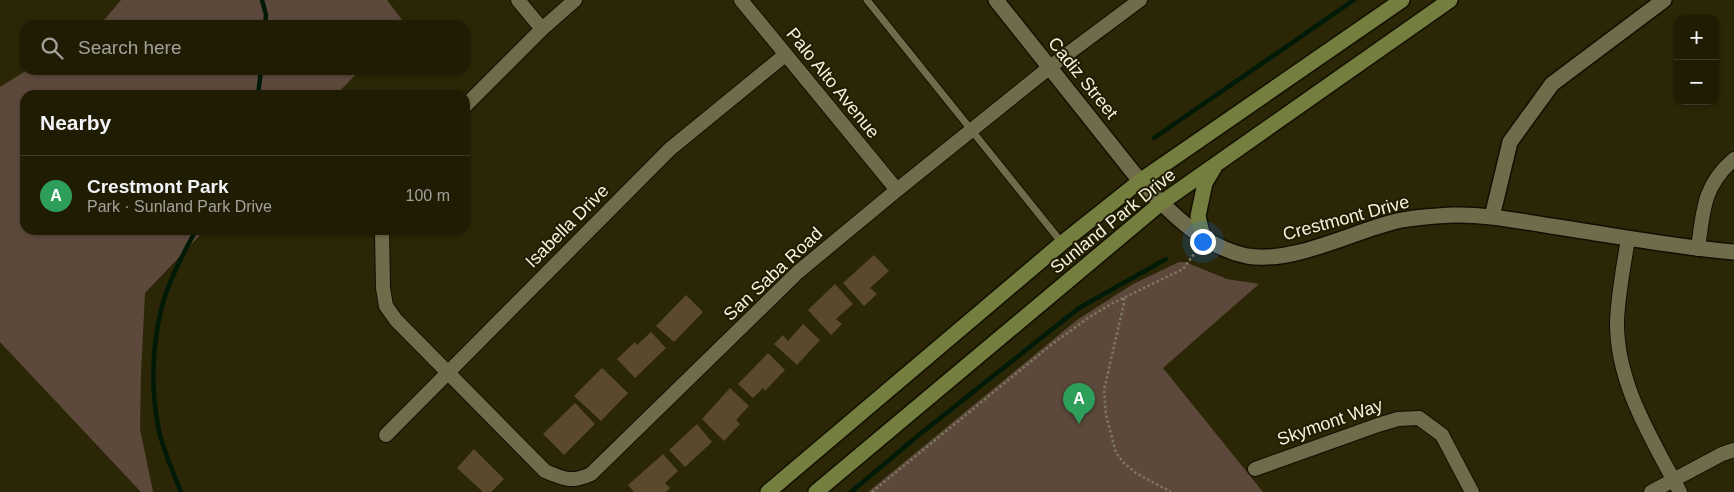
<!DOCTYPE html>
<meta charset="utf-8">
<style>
:root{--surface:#201c04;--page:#28250e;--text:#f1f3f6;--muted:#a2a19a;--line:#3d3a26;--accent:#d93025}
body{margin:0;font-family:Helvetica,sans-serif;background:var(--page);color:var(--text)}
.controls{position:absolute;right:15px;top:15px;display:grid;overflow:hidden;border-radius:10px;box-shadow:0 1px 4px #0004}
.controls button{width:45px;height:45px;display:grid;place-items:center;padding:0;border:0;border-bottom:1px solid var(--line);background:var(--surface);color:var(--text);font:25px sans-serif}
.you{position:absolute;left:1202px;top:241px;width:18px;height:18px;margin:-12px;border:4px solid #fff;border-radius:50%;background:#1a73e8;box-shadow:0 0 0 8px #1a73e833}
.badge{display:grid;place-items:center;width:32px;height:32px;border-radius:50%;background:var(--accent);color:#fff;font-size:16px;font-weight:700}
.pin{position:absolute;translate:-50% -41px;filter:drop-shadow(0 1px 2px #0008)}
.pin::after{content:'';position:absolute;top:26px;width:18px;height:15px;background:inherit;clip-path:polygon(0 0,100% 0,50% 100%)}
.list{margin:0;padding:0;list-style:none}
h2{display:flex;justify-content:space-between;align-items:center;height:65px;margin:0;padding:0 20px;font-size:21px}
h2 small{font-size:16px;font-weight:400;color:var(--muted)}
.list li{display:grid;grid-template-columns:32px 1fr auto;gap:15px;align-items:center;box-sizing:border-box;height:80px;padding:0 20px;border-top:1px solid var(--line)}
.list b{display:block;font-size:19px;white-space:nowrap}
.list p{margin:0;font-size:16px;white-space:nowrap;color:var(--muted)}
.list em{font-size:16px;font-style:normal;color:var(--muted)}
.icon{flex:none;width:28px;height:28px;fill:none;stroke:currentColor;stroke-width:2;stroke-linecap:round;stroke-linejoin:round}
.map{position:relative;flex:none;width:1734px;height:492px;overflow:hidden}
.search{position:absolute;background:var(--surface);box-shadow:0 1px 4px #0004;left:20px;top:20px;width:450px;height:55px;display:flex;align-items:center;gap:12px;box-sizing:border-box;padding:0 18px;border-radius:15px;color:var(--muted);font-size:19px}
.panel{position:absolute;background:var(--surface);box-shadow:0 1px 4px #0004;left:20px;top:90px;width:450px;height:145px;border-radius:15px}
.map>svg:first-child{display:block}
.green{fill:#5d483c}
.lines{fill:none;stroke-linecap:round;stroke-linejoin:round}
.stream{stroke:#001a08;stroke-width:4.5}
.building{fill:#5b492c}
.service-casing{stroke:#120f00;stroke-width:9}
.minor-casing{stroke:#120f00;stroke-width:16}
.tertiary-casing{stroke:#120f00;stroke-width:18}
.secondary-casing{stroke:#120f00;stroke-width:18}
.path{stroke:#7b785d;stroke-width:2.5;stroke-dasharray:2.5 2.5;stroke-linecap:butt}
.service{stroke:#706c4b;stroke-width:7}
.minor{stroke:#706c4b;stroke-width:14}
.tertiary{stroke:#706c4b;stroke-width:15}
.secondary{stroke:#747e3e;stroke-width:15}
.labels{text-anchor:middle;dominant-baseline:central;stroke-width:4;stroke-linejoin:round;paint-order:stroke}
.street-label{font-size:18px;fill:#f4f2e0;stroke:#211d00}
</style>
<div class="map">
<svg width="1734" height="492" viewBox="0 0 1734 492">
<rect width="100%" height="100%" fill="#2a2606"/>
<path class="green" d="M121 0H387L405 24 403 25H95L105 19Z
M27 70H360L336 95H25V230H205L145 293 141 374 140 429 153 492H141L0 342V87Z
M1179 262H1185L1227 279 1259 284 1163 368 1263 492H868L1077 320 1133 284Z"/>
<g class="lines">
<path class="stream" d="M262 0 266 15 265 25
M258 95 261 70
M1154 138 1354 0
M181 492C173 472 164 452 159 431 151 392 152 349 161 310 167 284 183 254 196 230
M851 492 920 434 1079 308 1166 259"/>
</g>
<path class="building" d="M874 255 889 271 870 288 877 294 864 306 843 283Z
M835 284 853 304 836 319 842 324 831 335 808 310Z
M686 295 703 312 674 342 656 326Z
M803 324 820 340 797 365 774 344 783 335 788 341Z
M651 332 666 348 635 378 617 359 635 342 637 345Z
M768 353 785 370 765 391 763 388 753 398 738 384Z
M602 368 628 393 601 421 574 396Z
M730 388 749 406 736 420 740 424 724 441 702 419Z
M575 403 595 424 564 455 543 434Z
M697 424 712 442 685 467 669 450Z
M474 449 504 479 491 492H483L457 468Z
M663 454 678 471 665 483 670 488 666 492H634L628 485Z"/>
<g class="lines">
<defs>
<path id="service" d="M867 0 1062 243"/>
<path id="minor" d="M518 0 542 29
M741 0 897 190
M465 106 542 29 575 0
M382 230 383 288 386 306 396 320 545 471C564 479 572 483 591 474L798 272 897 190 1050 67 1140 0
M1628 238C1624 265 1618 294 1617 321 1616 383 1652 439 1680 492
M1698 249C1703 212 1703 185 1734 159
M386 435 670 149 785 55
M1255 469 1378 425 1398 419 1419 418 1442 435 1472 492
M1651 492 1722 454 1734 450"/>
<path id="tertiary" d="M996 0 1140 181C1170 212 1203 247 1247 256 1293 264 1351 232 1397 221 1415 217 1434 216 1453 215 1486 214 1518 221 1551 226 1612 235 1673 247 1734 252
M1492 217 1510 142 1552 84 1664 0"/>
<path id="secondary" d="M1203 238 1198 216 1205 183 1214 168
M768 492 1062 243 1140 181 1402 0
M816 492 1161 203 1450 0"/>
</defs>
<use href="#service" class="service-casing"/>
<use href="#minor" class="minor-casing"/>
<use href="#tertiary" class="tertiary-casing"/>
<use href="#secondary" class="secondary-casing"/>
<path class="path" d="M1124 298V303L1104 390 1106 415 1116 453 1124 463 1136 473 1171 492
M872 492 1051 345 1088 318 1111 304 1183 269 1194 254"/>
<use href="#service" class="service"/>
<use href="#minor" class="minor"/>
<use href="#tertiary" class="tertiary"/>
<use href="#secondary" class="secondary"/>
</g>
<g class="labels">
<g class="street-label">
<text transform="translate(1083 78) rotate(51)">Cadiz Street</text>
<text transform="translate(833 83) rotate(51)">Palo Alto Avenue</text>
<text transform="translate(1346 218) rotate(-15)">Crestmont Drive</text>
<text transform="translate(1113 221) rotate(-39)">Sunland Park Drive</text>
<text transform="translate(567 226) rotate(-45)">Isabella Drive</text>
<text transform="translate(773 274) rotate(-43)">San Saba Road</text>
<text transform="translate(1330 422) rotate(-19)">Skymont Way</text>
</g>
</g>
</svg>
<div class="controls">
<button>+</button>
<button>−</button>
</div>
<div class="you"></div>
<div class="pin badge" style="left:1079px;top:424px;background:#2e9e5b">A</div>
<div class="search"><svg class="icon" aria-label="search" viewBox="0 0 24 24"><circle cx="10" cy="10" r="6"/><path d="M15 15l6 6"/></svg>Search here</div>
<section class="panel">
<h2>Nearby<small></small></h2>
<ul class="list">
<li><span class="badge" style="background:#2e9e5b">A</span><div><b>Crestmont Park</b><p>Park · Sunland Park Drive</p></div><em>100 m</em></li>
</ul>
</section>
</div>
